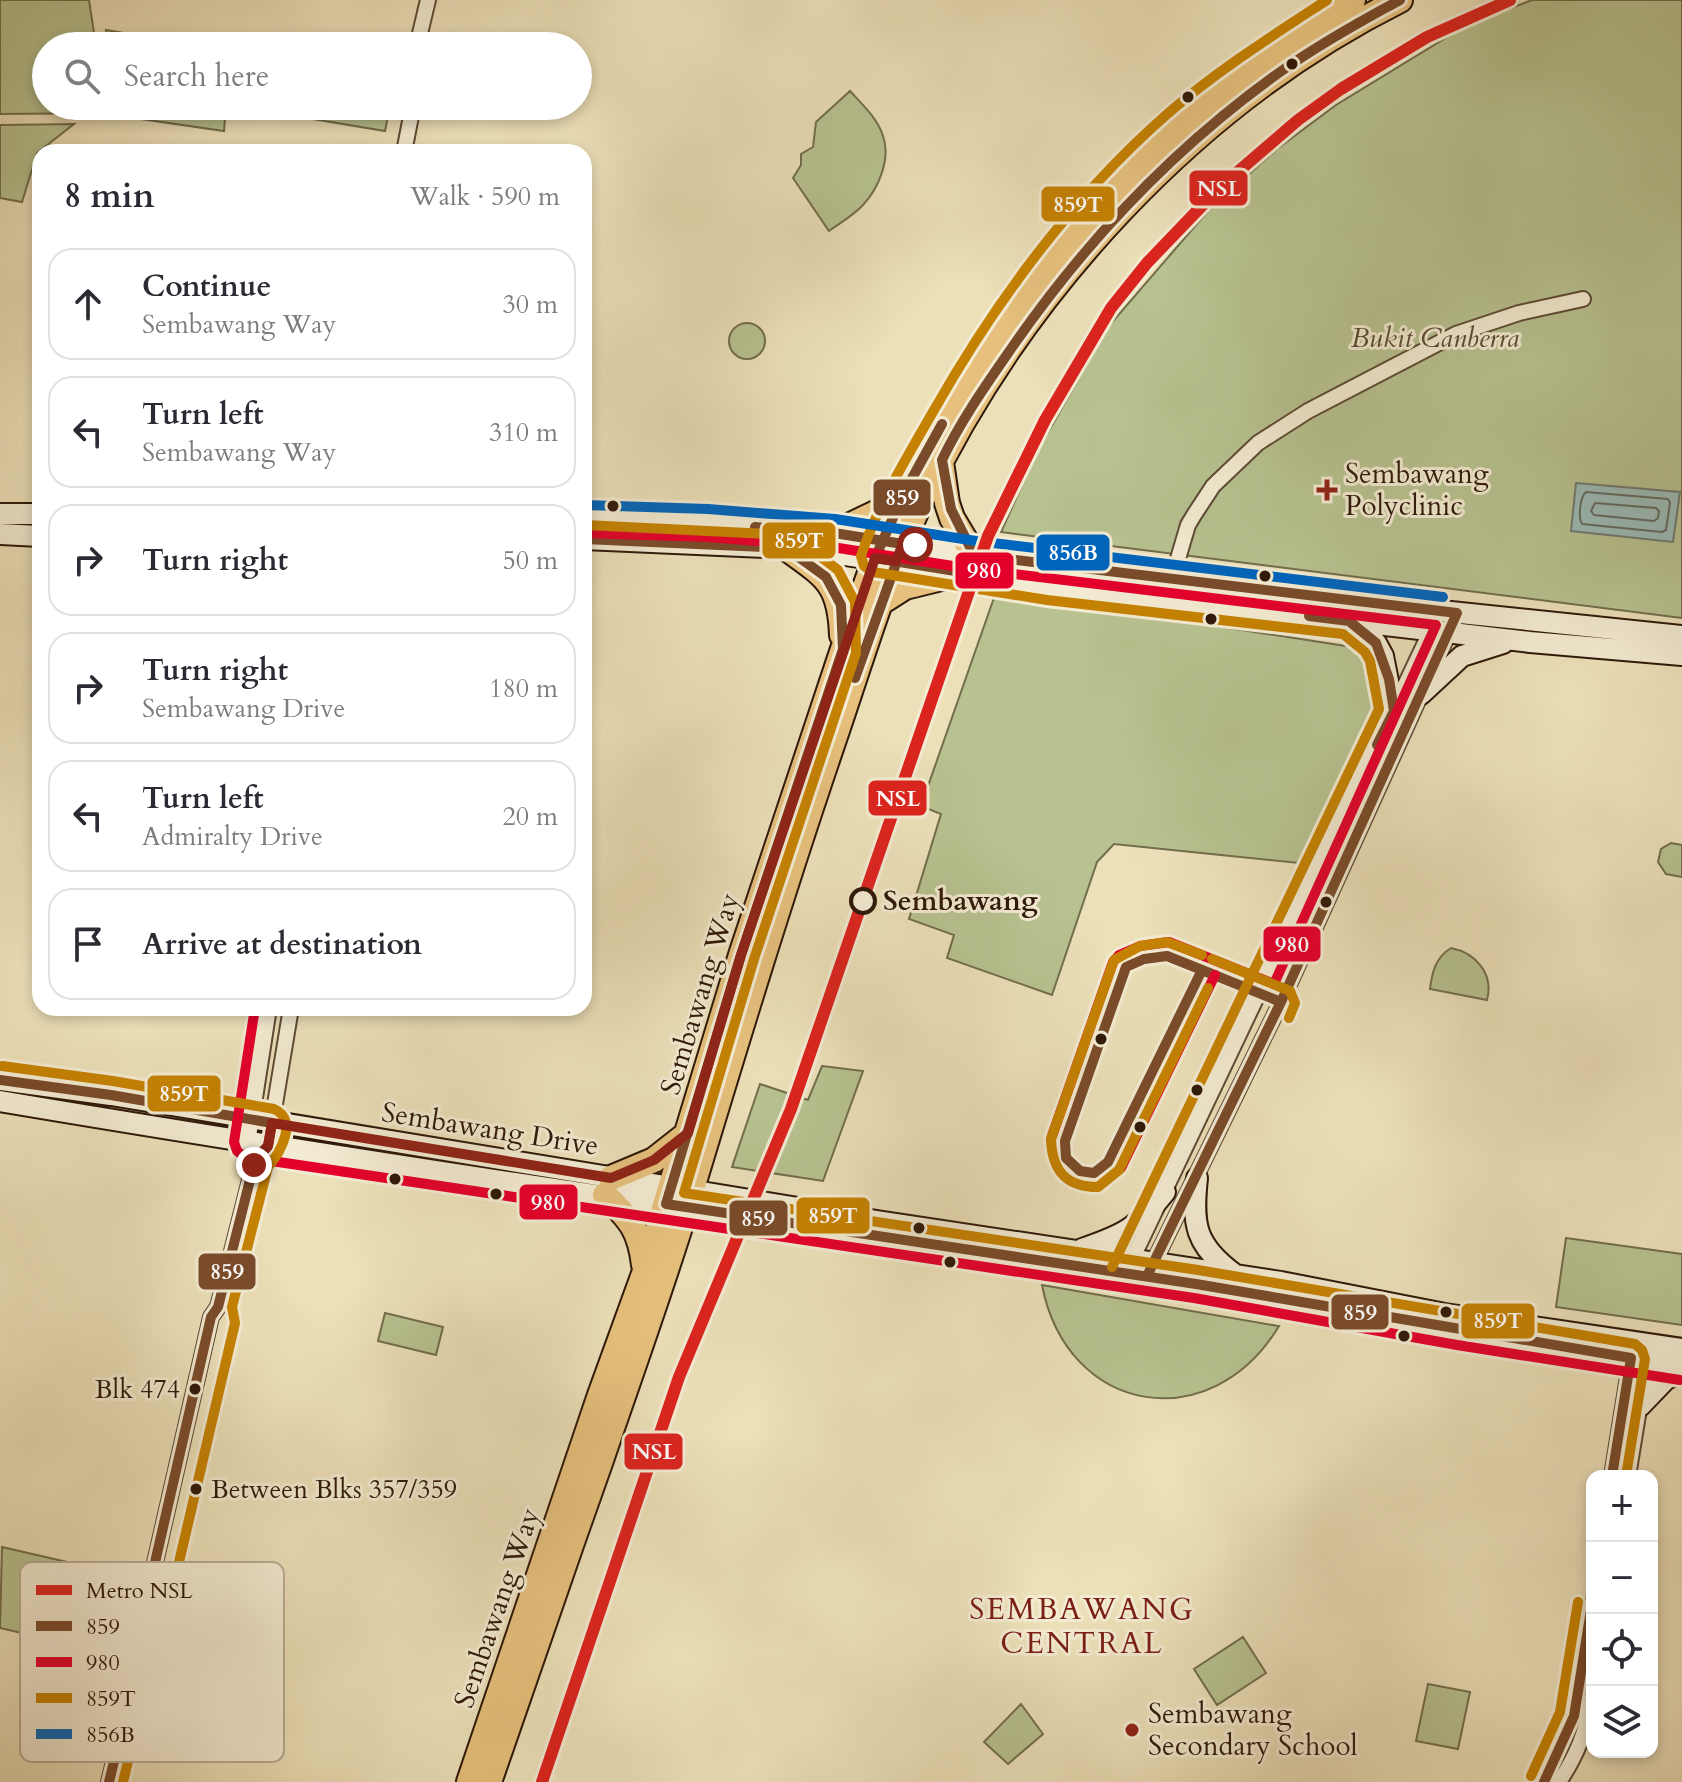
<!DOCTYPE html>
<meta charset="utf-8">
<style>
:root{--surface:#fff;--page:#f2f2f3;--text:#2b2b33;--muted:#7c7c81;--line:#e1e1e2}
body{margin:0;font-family:Cardo,serif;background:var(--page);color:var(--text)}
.controls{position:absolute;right:24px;bottom:24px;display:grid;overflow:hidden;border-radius:16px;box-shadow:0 4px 12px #0003}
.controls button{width:72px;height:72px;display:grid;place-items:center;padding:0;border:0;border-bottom:2px solid var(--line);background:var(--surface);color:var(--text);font:40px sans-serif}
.stop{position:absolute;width:24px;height:24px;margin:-18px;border:6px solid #8f2418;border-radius:50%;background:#fff}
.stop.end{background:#8f2418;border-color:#fff;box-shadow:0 2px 8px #0008}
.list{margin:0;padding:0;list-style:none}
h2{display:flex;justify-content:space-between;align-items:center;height:104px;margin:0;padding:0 32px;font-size:34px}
h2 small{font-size:26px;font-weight:400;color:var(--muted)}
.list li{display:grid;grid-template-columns:52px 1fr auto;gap:24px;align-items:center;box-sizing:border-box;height:112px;margin:0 16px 16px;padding:0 16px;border:2px solid var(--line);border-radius:24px}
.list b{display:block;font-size:30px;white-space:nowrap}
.list p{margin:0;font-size:26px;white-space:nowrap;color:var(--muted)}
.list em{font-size:26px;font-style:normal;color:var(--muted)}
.icon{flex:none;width:44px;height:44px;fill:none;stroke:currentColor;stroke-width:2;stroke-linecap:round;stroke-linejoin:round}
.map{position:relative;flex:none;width:1682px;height:1782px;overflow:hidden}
.search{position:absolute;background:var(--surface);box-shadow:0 4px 12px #0003;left:32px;top:32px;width:560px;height:88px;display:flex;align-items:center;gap:20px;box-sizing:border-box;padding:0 28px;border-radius:44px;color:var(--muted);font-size:30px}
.panel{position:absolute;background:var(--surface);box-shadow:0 4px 12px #0003;left:32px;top:144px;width:560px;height:872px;border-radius:24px}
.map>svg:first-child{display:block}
.green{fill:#b7c290;stroke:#726d4c;stroke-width:2}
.water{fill:#9abbb7;stroke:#6f7a71;stroke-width:2}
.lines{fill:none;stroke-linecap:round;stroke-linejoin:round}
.shore{stroke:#646a60;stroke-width:2}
.street-casing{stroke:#5e4a35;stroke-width:18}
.secondary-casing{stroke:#2e1809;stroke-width:24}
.primary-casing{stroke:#2e1809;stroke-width:28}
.street{stroke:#f3ebd2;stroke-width:14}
.secondary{stroke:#f3ebd2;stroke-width:20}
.primary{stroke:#e6c07c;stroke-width:24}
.bus-1-casing{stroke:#f3ebd2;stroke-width:16}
.bus-2-casing{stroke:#f3ebd2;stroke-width:16}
.bus-3-casing{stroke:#f3ebd2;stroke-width:16}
.bus-4-casing{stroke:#f3ebd2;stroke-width:16}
.bus-1{stroke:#7a4b2a;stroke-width:10}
.bus-2{stroke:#e4002b;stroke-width:10}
.bus-3{stroke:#c58202;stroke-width:10}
.bus-4{stroke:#0065bd;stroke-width:10}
.metro-1-casing{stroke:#f3ebd2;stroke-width:18}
.metro-1{stroke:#dc241f;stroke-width:12}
.route{stroke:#8f2418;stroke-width:10}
.bus-dot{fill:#2e1809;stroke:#f3ebd2;stroke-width:3}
.poi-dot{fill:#8f2418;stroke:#f3ebd2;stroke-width:3}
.stop-dot{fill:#f3ebd2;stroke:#2e1809;stroke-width:4}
.labels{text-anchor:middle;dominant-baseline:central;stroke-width:6;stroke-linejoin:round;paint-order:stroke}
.bus-label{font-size:26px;fill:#2e1809;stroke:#f3ebd2;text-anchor:end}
.park-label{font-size:28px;font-style:italic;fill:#574b32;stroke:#f3ebd2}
.poi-label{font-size:28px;fill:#2e1809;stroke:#f3ebd2;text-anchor:start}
.stop-label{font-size:28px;font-weight:bold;fill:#2e1809;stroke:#f3ebd2;text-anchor:start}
.street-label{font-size:28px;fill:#2e1809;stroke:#f3ebd2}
.neighbourhood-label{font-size:30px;letter-spacing:2px;fill:#7a1f14;stroke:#f3ebd2}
.key{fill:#f3ebd2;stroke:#b8ac96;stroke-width:2}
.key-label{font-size:22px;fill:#2e1809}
.line-badge{stroke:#f3ebd2;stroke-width:3}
.badge-label{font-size:22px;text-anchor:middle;font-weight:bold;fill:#fff}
</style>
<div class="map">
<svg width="1682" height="1782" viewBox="0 0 1682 1782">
<rect width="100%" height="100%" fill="#ece0b9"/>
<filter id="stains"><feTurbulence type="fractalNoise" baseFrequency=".0025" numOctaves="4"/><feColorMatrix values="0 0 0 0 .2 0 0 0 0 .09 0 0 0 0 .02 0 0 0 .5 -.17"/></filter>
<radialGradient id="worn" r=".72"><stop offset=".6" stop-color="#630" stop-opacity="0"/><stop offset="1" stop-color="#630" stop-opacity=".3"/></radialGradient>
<path class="green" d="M0 0H89L96 46H46V106H105L106 113 0 114Z
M1532 0H1682V618L1001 532 1037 452 1108 327 1208 211 1277 149 1336 105 1467 25Z
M106 30 201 46H108Z
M850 91C862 104 878 119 883 136 891 158 879 188 863 205 854 215 840 223 829 231L793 178 801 165V154L813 147 816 122Z
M113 106H226L224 131 114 115Z
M234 106H390L385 131Z
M74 124 37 153 22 202 0 198V125Z
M729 341a18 18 0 1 1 36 0a18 18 0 1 1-36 0Z
M996 592 1365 649 1384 701 1299 863 1114 844 1097 862 1052 995 947 958 954 935 909 919 941 814 921 806Z
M1671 843 1682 845V877L1666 874 1658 862 1661 849Z
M1451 948C1476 953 1494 974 1487 1000L1430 989C1432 972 1436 957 1451 948Z
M822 1066 863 1071 823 1181 732 1167 760 1084 808 1100Z
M1566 1238 1682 1254V1325L1556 1307Z
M1042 1285 1278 1326H1279C1211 1439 1067 1415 1042 1285Z
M385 1313 443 1327 436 1355 378 1341Z
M2 1547 115 1573 96 1650 0 1628Z
M1243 1637 1266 1673 1217 1705 1194 1669Z
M1428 1684 1470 1692 1458 1749 1416 1741Z
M1021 1704 1043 1734 1008 1764 984 1742Z"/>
<path class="water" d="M1576 483 1680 492 1673 542 1571 531Z"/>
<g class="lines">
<path class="shore" d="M1586 492 1668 499 1670 503 1666 530 1662 532 1582 524C1578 517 1580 497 1586 492Z
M1595 503 1656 508 1659 511 1658 518 1654 521 1594 515 1591 511Z"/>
<defs>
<path id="street" d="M417 46 428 0
M404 152 413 106
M1172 579 1188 525 1194 515 1213 486 1258 443 1308 411 1456 334 1519 313 1583 299
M251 1150 248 1143 269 1008
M1129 1266 1434 624
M1151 1268 1281 1002 1451 628
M1612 1476 1632 1352
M1628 1476 1648 1354
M131 1691 128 1681 211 1317 218 1307 255 1160 268 1146 291 1008
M109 1782 131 1691 135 1685
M1544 1782 1574 1716 1592 1604
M1559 1782C1577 1755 1587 1730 1592 1697"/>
<path id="secondary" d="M0 514H40
M584 519 707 523 834 533 974 555 1441 611 1682 636
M0 534 40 536
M584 539 806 549 1049 586 1530 642 1682 655
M1349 621 1376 643 1383 656 1394 711
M1421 694 1462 656 1503 643
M0 1080 111 1095 877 1221 1281 1282 1445 1314 1682 1349
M0 1101C380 1165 761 1220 1142 1276 1322 1302 1501 1343 1682 1366
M1197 1178C1192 1225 1195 1245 1234 1274
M1082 1249C1126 1234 1135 1229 1165 1192
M1640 1406 1666 1379 1682 1372"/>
<path id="primary" d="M941 462 947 503 952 518 974 555
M834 533 884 509 901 494
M786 548C826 577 840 583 842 635
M880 603 905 587 962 573
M611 1178 654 1160 687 1134
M605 1195C630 1219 640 1230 644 1265
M469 1782 600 1395 645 1271 741 955 843 649 881 542 905 491 1003 320 1036 273 1082 218 1174 127 1249 68 1353 0
M489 1782C526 1674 563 1567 601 1460 631 1372 663 1284 690 1195 735 1046 780 898 830 751 859 667 884 580 922 499 1021 292 1194 103 1400 0"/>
</defs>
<use href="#street" class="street-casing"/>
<use href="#secondary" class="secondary-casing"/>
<use href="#primary" class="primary-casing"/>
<use href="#street" class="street"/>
<use href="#secondary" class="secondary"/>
<use href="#primary" class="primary"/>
<defs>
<path id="bus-1" d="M942 424 905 491 875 558 1011 580
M755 527 834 533 903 544 855 678
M584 539 786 548 826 577 841 605 843 649 741 955 666 1204 1196 1284 1631 1358 1612 1476
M1309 616 1349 621 1376 643 1389 679 1394 711 1377 745
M1167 956 1202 970 1108 1162 1094 1173 1080 1171 1066 1158 1065 1141 1126 967 1144 959Z
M1202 970 1281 1002
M0 1080 111 1095 272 1123 268 1146 255 1160 218 1307 211 1317 128 1681 131 1691
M1147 1276 1281 1002 1457 613 974 555 951 509 942 460C961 420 988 382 1013 346 1086 241 1175 147 1280 72 1318 45 1359 22 1400 0
M109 1782 131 1691 136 1683 143 1656
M1544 1782 1574 1716 1592 1604"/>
<path id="bus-2" d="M584 533 706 537 832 547 972 569 1436 625 1274 984 1169 942 1140 946 1119 955 1113 962 1052 1136
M255 1008 234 1142 237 1151 245 1157 1194 1298 1457 1345 1680 1380
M1121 1168 1215 975"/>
<path id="bus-3" d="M585 525 792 535 838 570 855 602 856 653 754 959 684 1193 1198 1270 1635 1344 1642 1350 1645 1359 1626 1476
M1202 955 1167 942 1140 946 1114 960 1051 1139C1052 1170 1065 1187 1098 1187L1119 1170 1208 988
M1212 959 1290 991 1295 1003 1289 1018
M2 1066 113 1081 274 1109C299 1120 280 1153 268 1167L232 1307 235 1323 150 1686 144 1696 123 1782
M1112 1267 1379 709 1370 661 1365 652 1343 634 1047 600 873 572 864 566 861 556C878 504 907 457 934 410 996 301 1071 199 1165 116 1215 72 1272 36 1327 0
M1531 1776 1560 1712 1578 1602"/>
<path id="bus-4" d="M584 505 708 509 835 519 976 541 1443 597"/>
</defs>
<use href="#bus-1" class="bus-1-casing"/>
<use href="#bus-2" class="bus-2-casing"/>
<use href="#bus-3" class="bus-3-casing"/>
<use href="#bus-4" class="bus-4-casing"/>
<use href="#bus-1" class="bus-1"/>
<use href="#bus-2" class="bus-2"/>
<use href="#bus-3" class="bus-3"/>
<use href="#bus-4" class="bus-4"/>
<defs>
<path id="metro-1" d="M542 1782 679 1377 791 1109 988 536 1045 420 1111 308 1147 263 1219 188 1298 120 1341 89 1427 37 1510 0"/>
</defs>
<use href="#metro-1" class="metro-1-casing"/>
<use href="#metro-1" class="metro-1"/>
</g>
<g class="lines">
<path class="route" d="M254 1165 255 1160 268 1146 272 1123 611 1178 654 1160 688 1133 741 955 871 570 875 558 896 561 903 544 915 545"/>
</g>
<g class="bus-dot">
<circle cx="1292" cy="64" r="7"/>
<circle cx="1188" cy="97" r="7"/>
<circle cx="613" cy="506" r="7"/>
<circle cx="1265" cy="576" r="7"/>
<circle cx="1211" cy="619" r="7"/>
<circle cx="1326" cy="902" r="7"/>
<circle cx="1101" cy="1039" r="7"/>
<circle cx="1197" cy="1090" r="7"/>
<circle cx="1140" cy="1127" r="7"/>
<circle cx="395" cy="1179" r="7"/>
<circle cx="496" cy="1194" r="7"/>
<circle cx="919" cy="1228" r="7"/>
<circle cx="950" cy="1262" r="7"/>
<circle cx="1446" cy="1312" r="7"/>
<circle cx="1404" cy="1336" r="7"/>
<circle cx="195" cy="1389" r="7"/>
<circle cx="196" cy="1489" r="7"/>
</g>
<g class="poi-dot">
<path d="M1323 478h8v8h8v8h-8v8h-8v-8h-8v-8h8z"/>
<circle cx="1132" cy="1730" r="8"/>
</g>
<circle class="stop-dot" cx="863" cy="901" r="12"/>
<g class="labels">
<g class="bus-label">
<text x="180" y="1389">Blk 474</text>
<text x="211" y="1489" text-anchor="start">Between Blks 357/359</text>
</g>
<g class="park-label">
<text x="1435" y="338">Bukit Canberra</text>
</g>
<g class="poi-label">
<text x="1345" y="474">Sembawang<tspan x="1345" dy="32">Polyclinic</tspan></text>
<text x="1148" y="1714">Sembawang<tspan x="1148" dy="32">Secondary School</tspan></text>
</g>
<g class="stop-label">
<text x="883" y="901">Sembawang</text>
</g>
<g class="street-label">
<text transform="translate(700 994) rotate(-73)">Sembawang Way</text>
<text transform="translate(490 1129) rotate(9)">Sembawang Drive</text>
<text transform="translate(497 1608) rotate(-71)">Sembawang Way</text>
</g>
<g class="neighbourhood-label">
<text x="1082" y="1609">SEMBAWANG<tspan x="1082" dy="34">CENTRAL</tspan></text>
</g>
</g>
<rect x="20" y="1562" width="264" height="200" rx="12" class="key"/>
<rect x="36" y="1585" width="36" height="10" fill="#dc241f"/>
<rect x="36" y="1621" width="36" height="10" fill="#7a4b2a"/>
<rect x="36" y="1657" width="36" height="10" fill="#e4002b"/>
<rect x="36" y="1693" width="36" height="10" fill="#c58202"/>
<rect x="36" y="1729" width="36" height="10" fill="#0065bd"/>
<g class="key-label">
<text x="86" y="1598">Metro NSL</text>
<text x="86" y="1634">859</text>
<text x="86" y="1670">980</text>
<text x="86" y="1706">859T</text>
<text x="86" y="1742">856B</text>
</g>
<g class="line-badge">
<rect x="1188" y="169" width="61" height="38" rx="8" fill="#dc241f"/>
<rect x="1040" y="185" width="76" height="38" rx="8" fill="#c58202"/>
<rect x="872" y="478" width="60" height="39" rx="8" fill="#7a4b2a"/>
<rect x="761" y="521" width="76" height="39" rx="8" fill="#c58202"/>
<rect x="1035" y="533" width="76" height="39" rx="8" fill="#0065bd"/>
<rect x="954" y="551" width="61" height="39" rx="8" fill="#e4002b"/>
<rect x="867" y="779" width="61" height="38" rx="8" fill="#dc241f"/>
<rect x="1262" y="925" width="60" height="38" rx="8" fill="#e4002b"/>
<rect x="146" y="1074" width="76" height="39" rx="8" fill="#c58202"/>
<rect x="518" y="1183" width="61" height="38" rx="8" fill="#e4002b"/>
<rect x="795" y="1196" width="76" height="39" rx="8" fill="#c58202"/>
<rect x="728" y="1199" width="61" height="38" rx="8" fill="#7a4b2a"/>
<rect x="197" y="1252" width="60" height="39" rx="8" fill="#7a4b2a"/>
<rect x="1330" y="1293" width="60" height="38" rx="8" fill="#7a4b2a"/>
<rect x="1460" y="1302" width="76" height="38" rx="8" fill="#c58202"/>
<rect x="623" y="1432" width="61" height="39" rx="8" fill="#dc241f"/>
</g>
<g class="badge-label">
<text x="1219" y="196">NSL</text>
<text x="1078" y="212">859T</text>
<text x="902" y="505">859</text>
<text x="799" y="548">859T</text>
<text x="1073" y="560">856B</text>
<text x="984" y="578">980</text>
<text x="898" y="806">NSL</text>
<text x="1292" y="952">980</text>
<text x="184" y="1101">859T</text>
<text x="548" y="1210">980</text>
<text x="833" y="1223">859T</text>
<text x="758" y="1226">859</text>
<text x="227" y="1279">859</text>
<text x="1360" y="1320">859</text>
<text x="1498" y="1328">859T</text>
<text x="654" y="1459">NSL</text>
</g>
<rect width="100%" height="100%" filter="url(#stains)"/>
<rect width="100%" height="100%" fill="url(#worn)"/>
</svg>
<div class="controls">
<button>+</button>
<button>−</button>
<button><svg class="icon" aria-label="locate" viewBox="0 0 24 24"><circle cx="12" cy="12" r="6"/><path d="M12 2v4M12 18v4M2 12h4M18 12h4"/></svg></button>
<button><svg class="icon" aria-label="layers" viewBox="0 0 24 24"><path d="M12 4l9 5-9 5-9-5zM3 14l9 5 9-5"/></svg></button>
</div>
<div class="stop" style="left:915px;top:545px"></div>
<div class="stop end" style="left:254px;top:1165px"></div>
<div class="search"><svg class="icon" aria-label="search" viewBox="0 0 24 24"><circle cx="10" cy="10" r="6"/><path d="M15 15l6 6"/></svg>Search here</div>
<section class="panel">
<h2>8 min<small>Walk · 590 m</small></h2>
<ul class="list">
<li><svg class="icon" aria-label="ahead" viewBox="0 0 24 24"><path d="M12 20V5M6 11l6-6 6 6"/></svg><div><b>Continue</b><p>Sembawang Way</p></div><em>30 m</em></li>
<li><svg class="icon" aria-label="left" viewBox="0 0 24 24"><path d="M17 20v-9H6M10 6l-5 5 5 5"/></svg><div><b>Turn left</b><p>Sembawang Way</p></div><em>310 m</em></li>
<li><svg class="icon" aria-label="right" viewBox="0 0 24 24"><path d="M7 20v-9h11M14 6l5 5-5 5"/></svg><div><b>Turn right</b></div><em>50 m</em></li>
<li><svg class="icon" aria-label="right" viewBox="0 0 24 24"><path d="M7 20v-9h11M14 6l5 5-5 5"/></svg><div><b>Turn right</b><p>Sembawang Drive</p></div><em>180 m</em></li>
<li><svg class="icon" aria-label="left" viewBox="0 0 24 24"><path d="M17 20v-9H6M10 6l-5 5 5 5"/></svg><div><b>Turn left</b><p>Admiralty Drive</p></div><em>20 m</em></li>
<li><svg class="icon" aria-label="arrive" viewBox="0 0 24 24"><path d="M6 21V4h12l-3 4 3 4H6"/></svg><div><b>Arrive at destination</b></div></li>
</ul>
</section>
</div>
